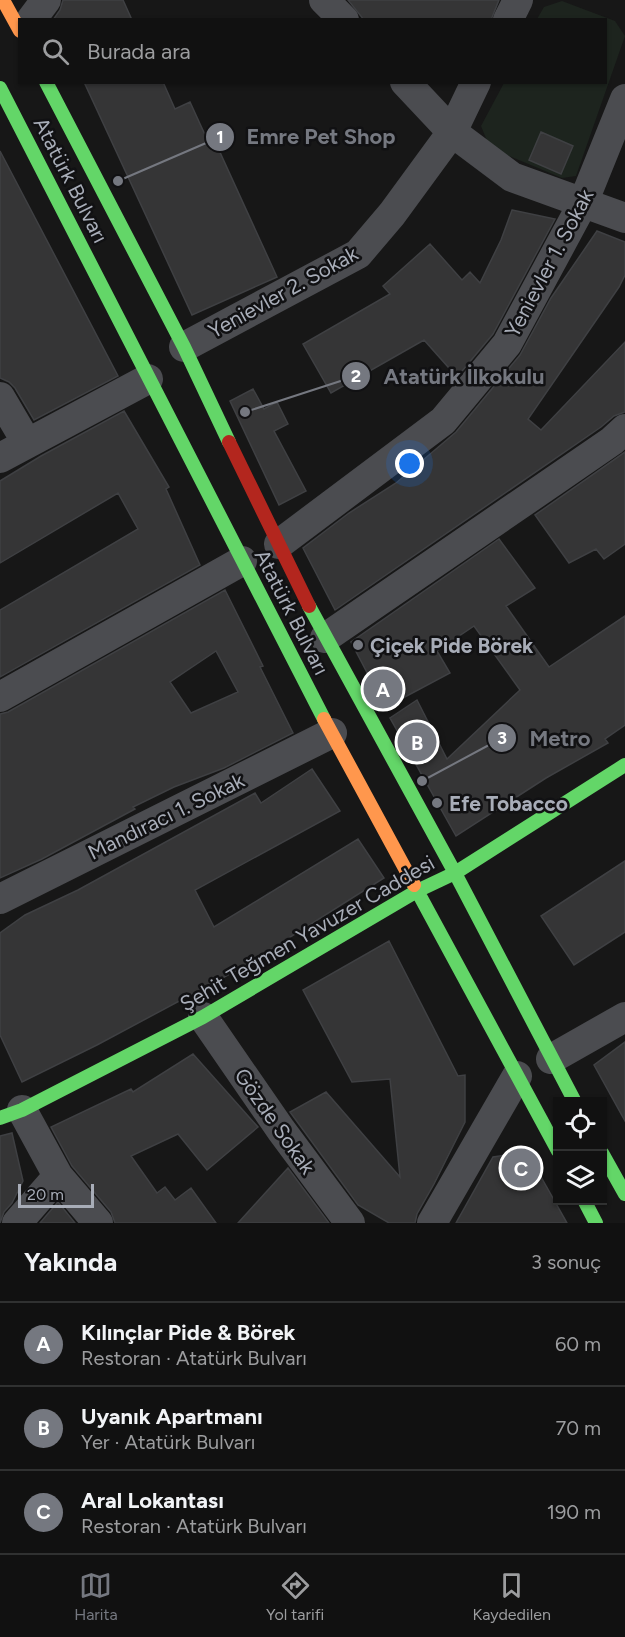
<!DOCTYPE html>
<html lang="tr">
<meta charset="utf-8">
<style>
:root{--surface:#111;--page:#1a1a1a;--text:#f1f3f6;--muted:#9c9d9f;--line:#303131;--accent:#757880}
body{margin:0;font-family:Figtree,sans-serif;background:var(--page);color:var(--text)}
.controls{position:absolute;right:18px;bottom:18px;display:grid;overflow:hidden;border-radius:0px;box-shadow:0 2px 4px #0004}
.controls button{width:54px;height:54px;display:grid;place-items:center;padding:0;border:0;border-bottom:2px solid var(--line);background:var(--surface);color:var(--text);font:30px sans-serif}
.scale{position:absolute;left:18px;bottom:15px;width:76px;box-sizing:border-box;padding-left:6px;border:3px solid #a8adb8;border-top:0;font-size:16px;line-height:21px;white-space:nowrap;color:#a8adb8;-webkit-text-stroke:4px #111113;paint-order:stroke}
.you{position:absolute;left:410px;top:464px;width:21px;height:21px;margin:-15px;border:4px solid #fff;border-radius:50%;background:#1a73e8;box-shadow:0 0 0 9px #1a73e833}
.badge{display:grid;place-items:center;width:39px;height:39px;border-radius:50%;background:var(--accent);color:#fff;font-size:20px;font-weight:700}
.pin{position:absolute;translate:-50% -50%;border:3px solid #fff;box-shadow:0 2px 6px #0006}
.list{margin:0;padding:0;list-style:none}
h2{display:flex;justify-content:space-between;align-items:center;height:78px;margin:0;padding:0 24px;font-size:26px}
h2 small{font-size:20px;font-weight:400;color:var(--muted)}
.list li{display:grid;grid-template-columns:39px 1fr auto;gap:18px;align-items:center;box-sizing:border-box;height:84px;padding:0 24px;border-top:2px solid var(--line)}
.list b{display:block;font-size:22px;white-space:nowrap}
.list p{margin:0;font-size:20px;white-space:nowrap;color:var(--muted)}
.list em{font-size:20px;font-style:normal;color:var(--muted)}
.icon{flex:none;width:33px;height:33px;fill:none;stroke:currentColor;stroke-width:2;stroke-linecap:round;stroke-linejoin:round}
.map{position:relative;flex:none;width:625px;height:1223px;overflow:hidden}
.search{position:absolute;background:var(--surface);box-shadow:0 2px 4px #0004;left:18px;right:18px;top:18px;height:66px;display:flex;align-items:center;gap:15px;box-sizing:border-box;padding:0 21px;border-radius:0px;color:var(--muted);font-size:22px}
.sheet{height:330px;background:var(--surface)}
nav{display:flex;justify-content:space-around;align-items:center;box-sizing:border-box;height:84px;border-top:2px solid var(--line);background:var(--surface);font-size:16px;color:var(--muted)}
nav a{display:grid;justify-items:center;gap:3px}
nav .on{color:var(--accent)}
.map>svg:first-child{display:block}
.green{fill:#1d241e}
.building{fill:#353536;stroke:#3f4043;stroke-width:1.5;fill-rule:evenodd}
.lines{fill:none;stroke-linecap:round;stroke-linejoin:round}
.street{stroke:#4b4c50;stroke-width:30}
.fast{stroke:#63d668;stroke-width:14}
.slow{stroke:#ff974d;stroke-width:14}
.jam{stroke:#b3261e;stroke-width:14}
.poi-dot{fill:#757880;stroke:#111113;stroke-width:2}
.labels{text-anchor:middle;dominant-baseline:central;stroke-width:5;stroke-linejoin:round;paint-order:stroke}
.street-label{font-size:21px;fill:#a8adb8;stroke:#111113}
.poi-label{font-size:21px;font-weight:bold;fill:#a8adb8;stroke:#111113;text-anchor:start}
.leader{fill:none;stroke:#757880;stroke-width:2}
.callout-dot{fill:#757880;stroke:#111113;stroke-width:2}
.mark-label{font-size:18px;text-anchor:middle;font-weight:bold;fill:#fff}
.callout-label{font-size:22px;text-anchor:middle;font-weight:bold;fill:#757880;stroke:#111113;stroke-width:5;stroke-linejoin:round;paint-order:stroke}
</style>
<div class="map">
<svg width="625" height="1223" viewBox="0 0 625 1223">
<rect width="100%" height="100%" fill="#171717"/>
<path class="green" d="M562 1 615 21 625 36 576 176 562 178 490 148 481 126 504 83 606 82V20L537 19 544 7Z"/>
<path class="building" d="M63 0H123L132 20H53L60 10Z
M348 0H499L491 20H364Z
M84 82H163L175 109 190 102 212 150 218 148 277 277 192 315Z
M541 132 573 146 561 174 529 160Z
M0 151 118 376 34 420 15 388 9 382 0 378Z
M512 210 555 219 493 334 457 377 424 340 331 393 303 344 390 294 383 286 430 244 462 280 470 272 480 283 501 240Z
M597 231 625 242V275L619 287 528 419 541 430 625 342V412L614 416 601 427 335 610 303 548 349 513 396 483 456 432 520 355 551 298Z
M253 389 264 409 277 402 288 424 274 431 306 491 279 505 230 401Z
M124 411 169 487 166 489 200 565 0 677V610L138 529 118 493 0 563V481L41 456Z
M625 452V544L604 559 596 549 569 563 535 515Z
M499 539 535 588 506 606 549 667 625 616V725L605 739 608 743 546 778 456 836 390 718 417 700 447 759 520 690 474 626 437 651 450 673 403 698 401 695 383 703 351 642Z
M225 590 263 666 260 667 293 733 224 768 174 787 133 807 135 809 42 859 0 878V714L8 712ZM216 651 238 692 191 713 170 682Z
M312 769 340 811 195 890 214 927 358 839 384 878 241 968 97 1045 22 1082 0 1035V933L25 915 78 890 255 793 261 803Z
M625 861V932L574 965 541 916Z
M389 941 458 1076 465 1075V1122L434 1184 417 1214 415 1223H389L358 1205 290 1112 326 1092 400 1177 390 1079 352 1082 303 990Z
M625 1042V1121L594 1065Z
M193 1054 258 1127 207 1170 178 1134 131 1156 157 1193 165 1187 175 1200 191 1188 216 1223H115L111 1212 72 1166 51 1127 131 1089 133 1092Z
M12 1133 23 1181 12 1203 4 1212 0 1223V1136Z
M527 1152 567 1223H456L493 1157Z
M288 1168 329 1223H238Z
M58 1202 75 1223H40Z"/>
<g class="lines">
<path class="street" d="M324 0 344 20
M31 20 46 0
M508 20 518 0
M405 82 452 132 512 177 625 218
M184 347 358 254 392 214 452 132 476 82
M0 397 27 443
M0 458 148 379
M279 544 443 421 507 344 583 203 625 99
M325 638 612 441 625 429
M0 697 242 561
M0 899 332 733
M203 1017 281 1130 350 1223
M551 1059 625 1017
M22 1110 58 1176 98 1223
M17 1223 58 1176
M432 1223 517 1076"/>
<path class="fast" d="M46 82 184 347 229 442
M0 88 324 719
M309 606 455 873 575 1102
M414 885 558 1151
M0 1118 22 1110 203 1017 417 891 455 873 625 765
M602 1153 625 1194
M584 1200 596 1223"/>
<path class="slow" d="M3 0 20 31
M324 719 414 885"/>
<path class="jam" d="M229 442 309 606"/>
</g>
<g class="poi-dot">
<circle cx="358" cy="645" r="6"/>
<circle cx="437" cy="803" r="6"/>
</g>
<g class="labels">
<g class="street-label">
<text transform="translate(71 180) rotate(63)">Atatürk Bulvarı</text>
<text transform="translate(549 263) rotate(-62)">Yenievler 1. Sokak</text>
<text transform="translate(283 292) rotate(-29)">Yenievler 2. Sokak</text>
<text transform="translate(292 612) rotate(63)">Atatürk Bulvarı</text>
<text transform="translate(166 816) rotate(-26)">Mandıracı 1. Sokak</text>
<text transform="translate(307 933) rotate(-30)">Şehit Teğmen Yavuzer Caddesi</text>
<text transform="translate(275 1121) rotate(55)">Gözde Sokak</text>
</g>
<g class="poi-label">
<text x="370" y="645">Çiçek Pide Börek</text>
<text x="449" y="803">Efe Tobacco</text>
</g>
</g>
<path class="leader" d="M118 181L220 137M245 412L356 376M422 781L502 738"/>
<g class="callout-dot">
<circle cx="118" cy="181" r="6"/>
<circle cx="245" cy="412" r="6"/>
<circle cx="422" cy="781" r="6"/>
<circle cx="220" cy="137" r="15"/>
<circle cx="356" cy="376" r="15"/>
<circle cx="502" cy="738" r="15"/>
</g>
<g class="mark-label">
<text x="220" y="143">1</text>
<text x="356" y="382">2</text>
<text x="502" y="744">3</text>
</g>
<g class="callout-label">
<text x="321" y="144">Emre Pet Shop</text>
<text x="464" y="384">Atatürk İlkokulu</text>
<text x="560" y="746">Metro</text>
</g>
</svg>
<div class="controls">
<button><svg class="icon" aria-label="locate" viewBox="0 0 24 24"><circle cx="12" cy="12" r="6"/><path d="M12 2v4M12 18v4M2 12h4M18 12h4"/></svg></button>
<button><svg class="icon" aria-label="layers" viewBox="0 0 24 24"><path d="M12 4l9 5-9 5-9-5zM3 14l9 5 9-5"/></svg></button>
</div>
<div class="scale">20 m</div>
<div class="you"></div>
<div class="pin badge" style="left:383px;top:689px">A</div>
<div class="pin badge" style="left:417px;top:742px">B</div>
<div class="pin badge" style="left:521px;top:1168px">C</div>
<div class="search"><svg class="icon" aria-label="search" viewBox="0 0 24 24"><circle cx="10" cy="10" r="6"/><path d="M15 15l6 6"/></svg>Burada ara</div>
</div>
<section class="sheet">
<h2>Yakında<small>3 sonuç</small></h2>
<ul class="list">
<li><span class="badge">A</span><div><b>Kılınçlar Pide &amp; Börek</b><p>Restoran · Atatürk Bulvarı</p></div><em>60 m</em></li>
<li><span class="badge">B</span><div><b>Uyanık Apartmanı</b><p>Yer · Atatürk Bulvarı</p></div><em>70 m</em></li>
<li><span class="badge">C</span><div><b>Aral Lokantası</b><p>Restoran · Atatürk Bulvarı</p></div><em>190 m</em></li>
</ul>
</section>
<nav>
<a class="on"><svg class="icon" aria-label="map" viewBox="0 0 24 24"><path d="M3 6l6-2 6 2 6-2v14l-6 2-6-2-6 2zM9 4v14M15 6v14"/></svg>Harita</a>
<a><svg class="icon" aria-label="directions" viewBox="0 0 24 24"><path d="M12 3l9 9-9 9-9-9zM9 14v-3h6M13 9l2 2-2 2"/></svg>Yol tarifi</a>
<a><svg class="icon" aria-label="saved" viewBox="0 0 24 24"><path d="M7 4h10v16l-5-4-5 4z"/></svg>Kaydedilen</a>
</nav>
